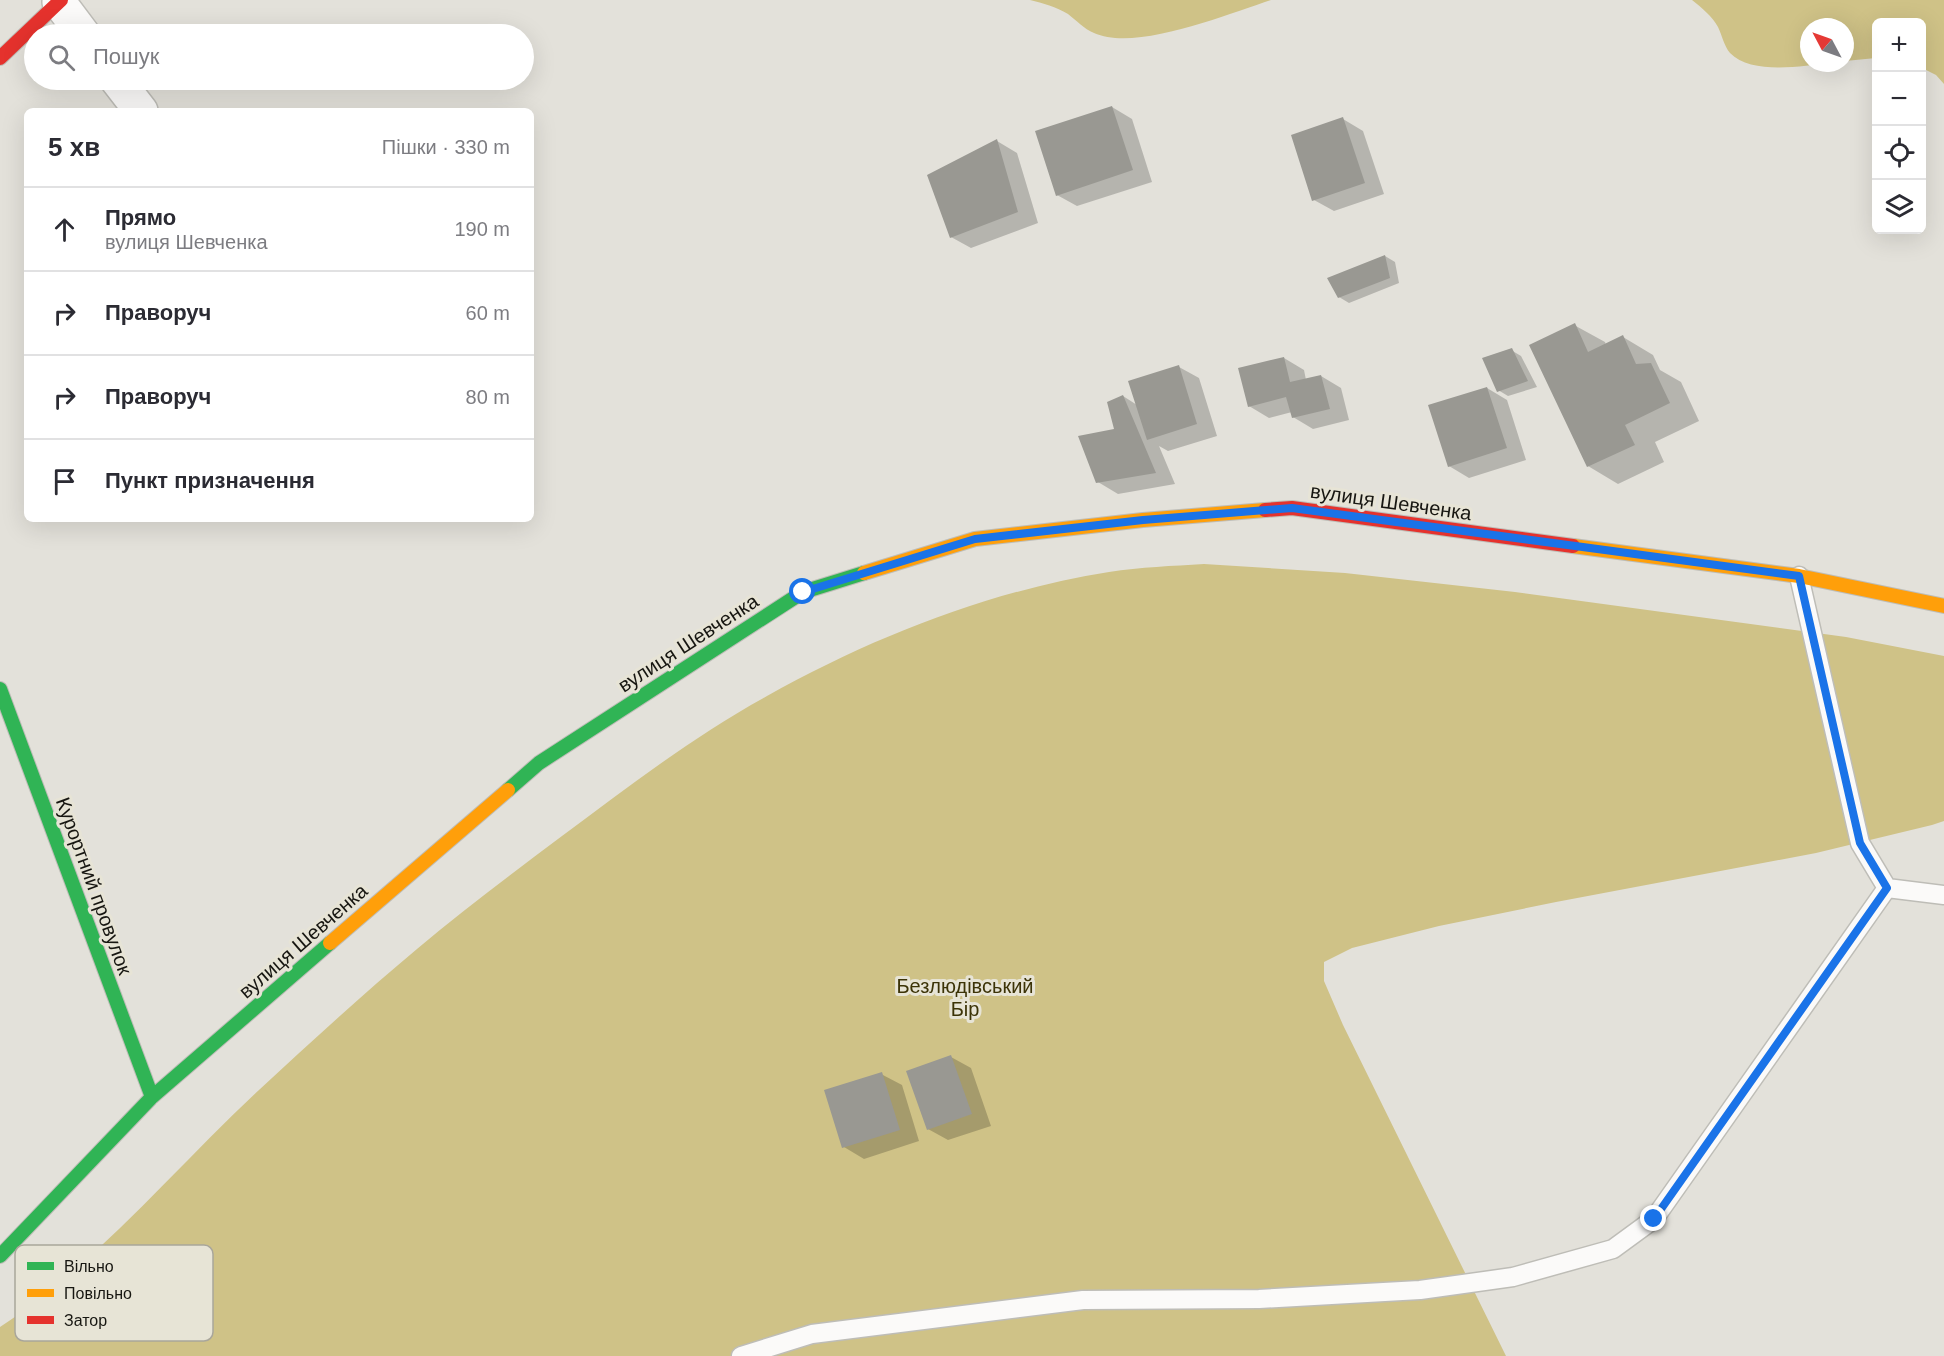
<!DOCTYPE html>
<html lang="uk">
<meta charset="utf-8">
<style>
:root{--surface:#fff;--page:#f2f2f3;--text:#2b2b33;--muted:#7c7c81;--line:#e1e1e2}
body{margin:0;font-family:Helvetica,sans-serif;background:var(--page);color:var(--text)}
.controls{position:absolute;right:18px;top:18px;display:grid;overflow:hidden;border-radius:9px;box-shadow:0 6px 24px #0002}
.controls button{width:54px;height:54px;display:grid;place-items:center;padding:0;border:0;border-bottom:2px solid var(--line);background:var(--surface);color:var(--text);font:30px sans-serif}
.compass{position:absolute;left:1800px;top:18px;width:54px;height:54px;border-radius:50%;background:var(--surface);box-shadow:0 6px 24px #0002;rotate:311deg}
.stop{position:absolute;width:18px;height:18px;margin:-14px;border:4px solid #1a73e8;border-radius:50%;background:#fff}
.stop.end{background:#1a73e8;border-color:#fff;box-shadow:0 2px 6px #0008}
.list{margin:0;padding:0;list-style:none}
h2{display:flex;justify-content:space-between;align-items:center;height:78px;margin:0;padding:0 24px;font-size:26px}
h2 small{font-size:20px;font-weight:400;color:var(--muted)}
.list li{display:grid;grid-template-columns:39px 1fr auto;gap:18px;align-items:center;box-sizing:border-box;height:84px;padding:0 24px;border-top:2px solid var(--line)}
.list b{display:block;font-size:22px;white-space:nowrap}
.list p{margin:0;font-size:20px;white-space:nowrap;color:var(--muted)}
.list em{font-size:20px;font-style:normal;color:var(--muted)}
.icon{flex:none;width:33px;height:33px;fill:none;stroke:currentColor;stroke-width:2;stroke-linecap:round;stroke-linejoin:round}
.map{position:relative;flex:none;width:1944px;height:1356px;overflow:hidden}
.search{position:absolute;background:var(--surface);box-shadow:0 6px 24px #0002;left:24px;top:24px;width:510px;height:66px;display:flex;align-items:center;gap:15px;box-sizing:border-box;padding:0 21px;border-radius:33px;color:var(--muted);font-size:22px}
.panel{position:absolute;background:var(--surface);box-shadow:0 6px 24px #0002;left:24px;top:108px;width:510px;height:414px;border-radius:9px}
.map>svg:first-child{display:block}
.forest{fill:#cfc287}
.shadow{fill:#0003}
.building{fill:#999892}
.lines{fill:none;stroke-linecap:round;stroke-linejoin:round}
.lane-casing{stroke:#bebdb7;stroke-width:21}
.street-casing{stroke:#bebdb7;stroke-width:36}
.fast-casing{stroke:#bebdb7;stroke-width:16}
.slow-casing{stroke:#bebdb7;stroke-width:16}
.jam-casing{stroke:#bebdb7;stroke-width:16}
.lane{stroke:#fbfaf9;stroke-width:18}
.street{stroke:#fbfaf9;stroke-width:33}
.fast{stroke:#30b455;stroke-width:14}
.slow{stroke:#ff9f0a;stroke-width:14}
.jam{stroke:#e5322d;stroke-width:14}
.route{stroke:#1a73e8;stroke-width:8}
.labels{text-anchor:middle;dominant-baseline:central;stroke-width:6;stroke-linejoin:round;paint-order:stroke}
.street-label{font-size:20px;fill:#171611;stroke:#e7e4d6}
.park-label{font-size:20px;fill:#3c3307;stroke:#e7e4d6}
.key{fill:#e7e4d6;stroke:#a9a69b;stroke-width:1.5}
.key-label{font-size:16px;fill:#171611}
</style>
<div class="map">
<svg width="1944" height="1356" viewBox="0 0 1944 1356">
<rect width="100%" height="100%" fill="#e3e1da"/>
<path class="forest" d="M1030 0H1271C1228 14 1136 52 1094 33 1084 29 1076 20 1068 14 1056 7 1043 3 1030 0Z
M1692 0H1944V84L1936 75 1922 68V22H1876V58L1845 61V27H1809V63H1830C1802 66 1751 75 1730 53 1724 46 1722 35 1718 27 1712 16 1702 8 1692 0Z
M1204 564 1345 573 1515 592 1846 637 1944 656V821L1932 825 1816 853 1556 902 1439 926 1352 948 1324 962V981L1343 1025 1506 1356H0V1327C98 1263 174 1169 259 1090 311 1042 363 994 417 949 464 909 513 873 562 836 628 787 694 736 767 696 873 637 989 591 1109 572 1141 567 1172 566 1204 564Z"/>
<path class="shadow" d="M1112 107 1132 119 1152 182 1077 206 1057 195Z
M1343 119 1363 131 1384 194 1334 211 1314 200Z
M997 141 1017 153 1038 223 971 248 951 237Z
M1385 256 1395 262 1399 283 1349 303 1339 297Z
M1574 325 1605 342 1606 345 1623 337 1653 355 1660 370 1681 382 1699 421 1655 442 1664 462 1618 484 1588 466Z
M1511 350 1521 356 1537 387 1508 396 1498 390Z
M1284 358 1304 370 1306 380 1321 376 1341 388 1349 420 1313 429 1293 417 1292 412 1269 418 1249 406Z
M1179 367 1199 378 1217 436 1168 451 1159 446 1175 484 1118 494 1098 482 1116 431 1123 396 1137 405Z
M1487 388 1507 400 1526 460 1469 478 1449 466Z
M951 1057 971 1068 991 1126 948 1140 928 1129Z
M881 1074 902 1085 919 1141 864 1159 844 1147Z"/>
<path class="building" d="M1112 106 1133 170 1056 196 1035 131Z
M1343 117 1365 183 1312 201 1291 135Z
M997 139 1018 212 950 238 927 175Z
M1385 255 1390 278 1338 298 1327 278Z
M1575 323 1588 352 1623 335 1636 364 1651 363 1670 403 1625 425 1635 445 1587 467 1529 345Z
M1512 348 1528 381 1497 392 1482 358Z
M1284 357 1290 382 1321 375 1330 409 1292 418 1286 397 1248 407 1238 368Z
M1179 365 1197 424 1147 440 1128 381Z
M1487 387 1507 448 1448 467 1428 405Z
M1123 395 1156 473 1096 483 1078 436 1114 429 1107 402Z
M951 1055 972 1114 927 1130 906 1071Z
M882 1072 900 1130 842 1148 824 1090Z"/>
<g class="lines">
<defs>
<path id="lane" d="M1799 576 1860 843 1887 888 1944 895
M741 1356 812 1334 1083 1300 1259 1299 1420 1290 1513 1277 1613 1249 1654 1219 1887 888"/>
<path id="street" d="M59 2 83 34
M117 80 141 111"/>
<path id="fast" d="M0 689 152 1097
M508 790 539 763 803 592 864 573
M0 1256 152 1097 330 943"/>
<path id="slow" d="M1573 546 1799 576 1944 606
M864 573 975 539 1143 520 1265 510
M330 943 508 790"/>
<path id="jam" d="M0 58 61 0
M1265 510 1292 508 1573 546"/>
</defs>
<use href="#lane" class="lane-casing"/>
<use href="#street" class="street-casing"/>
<use href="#fast" class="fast-casing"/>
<use href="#slow" class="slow-casing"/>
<use href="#jam" class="jam-casing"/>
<use href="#lane" class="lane"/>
<use href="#street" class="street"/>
<use href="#fast" class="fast"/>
<use href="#slow" class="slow"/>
<use href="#jam" class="jam"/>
</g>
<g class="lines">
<path class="route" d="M803 592 975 539 1143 520 1292 508 1799 576 1860 843 1887 888 1654 1219"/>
</g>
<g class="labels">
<g class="street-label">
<text transform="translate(1391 502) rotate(8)">вулиця Шевченка</text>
<text transform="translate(688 643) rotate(-33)">вулиця Шевченка</text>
<text transform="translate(94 886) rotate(70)">Курортний провулок</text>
<text transform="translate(303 941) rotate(-41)">вулиця Шевченка</text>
</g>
<g class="park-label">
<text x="965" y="986">Безлюдівський<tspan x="965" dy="23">Бір</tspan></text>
</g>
</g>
<rect x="15" y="1245" width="198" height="96" rx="9" class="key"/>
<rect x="27" y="1262" width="27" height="8" fill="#30b455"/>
<rect x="27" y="1289" width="27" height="8" fill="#ff9f0a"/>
<rect x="27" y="1316" width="27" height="8" fill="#e5322d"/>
<g class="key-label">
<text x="64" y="1272">Вільно</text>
<text x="64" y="1299">Повільно</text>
<text x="64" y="1326">Затор</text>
</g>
</svg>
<div class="controls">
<button>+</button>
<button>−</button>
<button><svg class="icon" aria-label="locate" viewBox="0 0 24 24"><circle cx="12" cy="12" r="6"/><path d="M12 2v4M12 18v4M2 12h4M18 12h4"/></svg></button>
<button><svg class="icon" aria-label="layers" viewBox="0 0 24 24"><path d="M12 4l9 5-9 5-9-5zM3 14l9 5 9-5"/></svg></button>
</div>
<svg class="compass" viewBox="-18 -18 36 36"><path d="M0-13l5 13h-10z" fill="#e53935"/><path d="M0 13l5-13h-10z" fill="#7c7c81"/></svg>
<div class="stop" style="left:803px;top:592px"></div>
<div class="stop end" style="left:1654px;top:1219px"></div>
<div class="search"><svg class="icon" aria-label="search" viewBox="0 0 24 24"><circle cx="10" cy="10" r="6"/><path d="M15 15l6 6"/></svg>Пошук</div>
<section class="panel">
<h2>5 хв<small>Пішки · 330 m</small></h2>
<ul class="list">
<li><svg class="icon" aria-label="ahead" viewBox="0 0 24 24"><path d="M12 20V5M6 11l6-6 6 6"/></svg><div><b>Прямо</b><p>вулиця Шевченка</p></div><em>190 m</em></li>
<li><svg class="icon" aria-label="right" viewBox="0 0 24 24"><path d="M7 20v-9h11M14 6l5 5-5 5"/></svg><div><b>Праворуч</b></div><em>60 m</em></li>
<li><svg class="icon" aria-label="right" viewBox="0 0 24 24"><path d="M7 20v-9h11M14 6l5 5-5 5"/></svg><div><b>Праворуч</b></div><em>80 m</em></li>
<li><svg class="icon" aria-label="arrive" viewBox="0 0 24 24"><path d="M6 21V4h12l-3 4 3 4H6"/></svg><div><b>Пункт призначення</b></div></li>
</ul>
</section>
</div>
